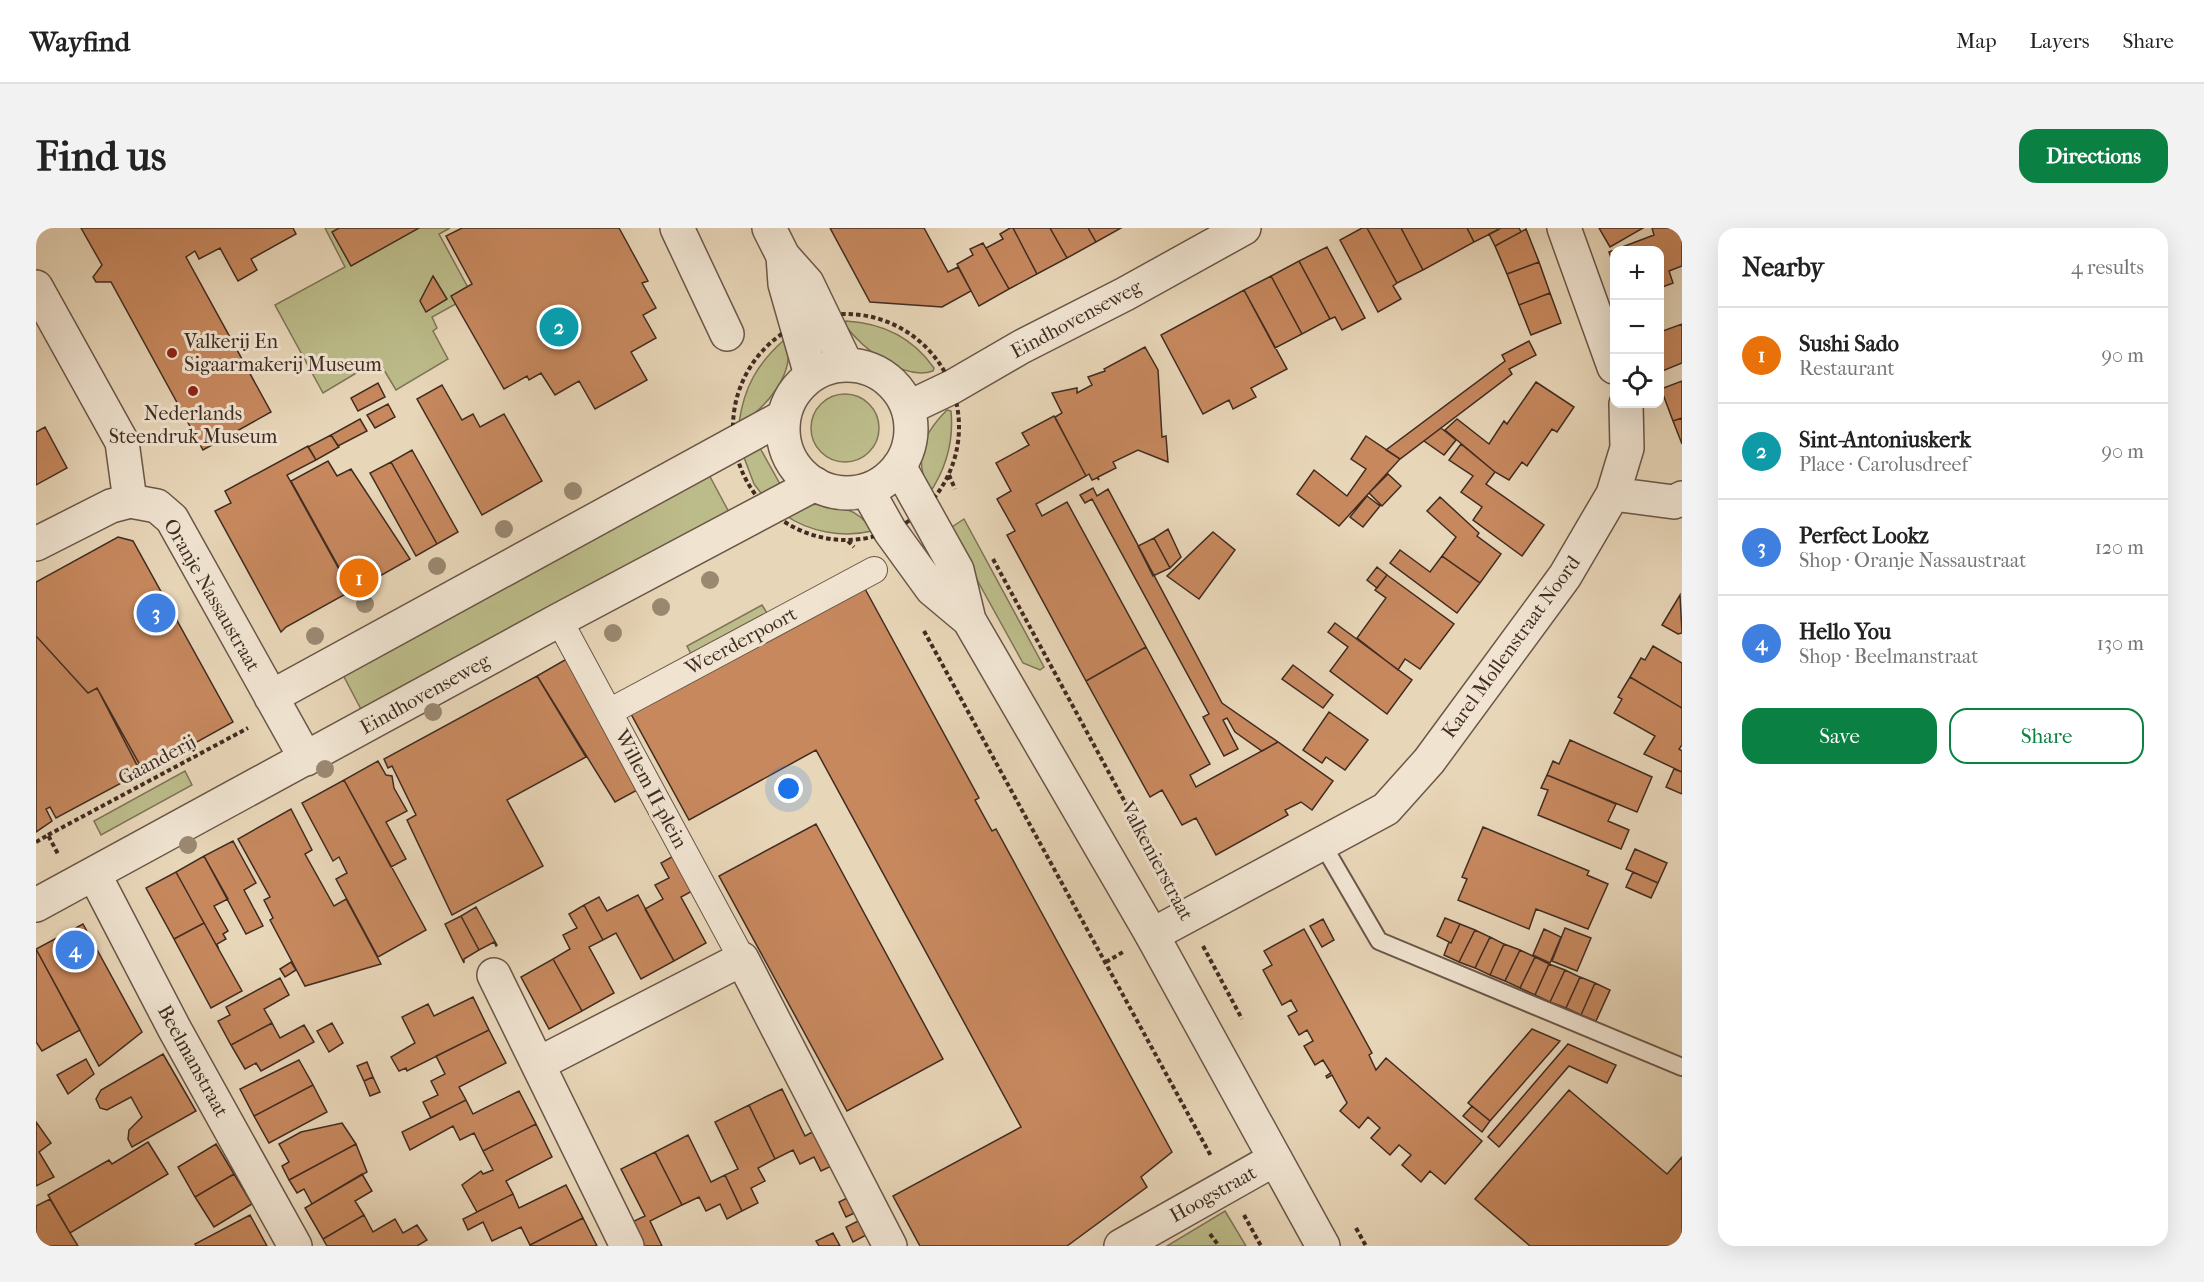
<!DOCTYPE html>
<meta charset="utf-8">
<style>
:root{--surface:#fff;--page:#f2f2f2;--text:#222;--muted:#767676;--line:#e0e0e0;--accent:#0b8043}
body{margin:0;font-family:"IM FELL French Canon",serif;background:var(--page);color:var(--text)}
.controls{position:absolute;right:18px;top:18px;display:grid;overflow:hidden;border-radius:12px;box-shadow:0 6px 24px #0002}
.controls button{width:54px;height:54px;display:grid;place-items:center;padding:0;border:0;border-bottom:2px solid var(--line);background:var(--surface);color:var(--text);font:30px sans-serif}
.you{position:absolute;left:753px;top:561px;width:21px;height:21px;margin:-15px;border:4px solid #fff;border-radius:50%;background:#1a73e8;box-shadow:0 0 0 9px #1a73e833}
.badge{display:grid;place-items:center;width:39px;height:39px;border-radius:50%;background:var(--accent);color:#fff;font-size:20px;font-weight:700}
.pin{position:absolute;translate:-50% -50%;border:3px solid #fff;box-shadow:0 2px 6px #0006}
.list{margin:0;padding:0;list-style:none}
h2{display:flex;justify-content:space-between;align-items:center;height:78px;margin:0;padding:0 24px;font-size:26px}
h2 small{font-size:20px;font-weight:400;color:var(--muted)}
.list li{display:grid;grid-template-columns:39px 1fr auto;gap:18px;align-items:center;box-sizing:border-box;height:96px;padding:0 24px;border-top:2px solid var(--line)}
.list b{display:block;font-size:22px;white-space:nowrap}
.list p{margin:0;font-size:20px;white-space:nowrap;color:var(--muted)}
.list em{font-size:20px;font-style:normal;color:var(--muted)}
.actions{display:flex;gap:12px;padding:18px 24px}
.actions a{flex:1;padding:14px 0;border:2px solid var(--accent);border-radius:18px;text-align:center;font-size:21px;color:var(--accent)}
.actions .main{background:var(--accent);color:#fff}
.icon{flex:none;width:33px;height:33px;fill:none;stroke:currentColor;stroke-width:2;stroke-linecap:round;stroke-linejoin:round}
.map{position:relative;flex:none;width:1646px;height:1018px;overflow:hidden;border-radius:18px}
header{display:flex;align-items:center;gap:36px;box-sizing:border-box;height:84px;padding:0 30px;background:var(--surface);border-bottom:2px solid var(--line)}
header strong{font-size:28px}
nav{display:flex;gap:33px;margin-inline-start:auto;font-size:21px}
.intro{display:flex;align-items:center;justify-content:space-between;box-sizing:border-box;height:144px;padding:0 36px}
h1{margin:0;font-size:42px}
.button{padding:15px 27px;border-radius:18px;background:var(--accent);color:#fff;font-size:21px;font-weight:700}
main{display:flex;gap:36px;padding:0 36px}
aside{flex:1;background:var(--surface);border-radius:18px;box-shadow:0 6px 24px #0002}
.map>svg:first-child{display:block}
.green{fill:#bcbc8a;stroke:#7e7456;stroke-width:1.5}
.building{fill:#c7885e;stroke:#412c22;stroke-width:1.5}
.lines{fill:none;stroke-linecap:round;stroke-linejoin:round}
.service-casing{stroke:#6b5648;stroke-width:20}
.pedestrian-casing{stroke:#6b5648;stroke-width:28}
.minor-casing{stroke:#6b5648;stroke-width:36}
.tertiary-casing{stroke:#6b5648;stroke-width:36}
.path{stroke:#412c22;stroke-width:4;stroke-dasharray:4.5 3;stroke-linecap:butt}
.service{stroke:#f0e4d1;stroke-width:16}
.pedestrian{stroke:#f0e4d1;stroke-width:26}
.minor{stroke:#f0e4d1;stroke-width:33}
.tertiary{stroke:#f0e4d1;stroke-width:33}
.tree{fill:#9a8871}
.poi-dot{fill:#8f2418;stroke:#f0e4d1;stroke-width:2}
.labels{text-anchor:middle;dominant-baseline:central;stroke-width:6;stroke-linejoin:round;paint-order:stroke}
.street-label{font-size:20px;fill:#412c22;stroke:#f0e4d1}
.poi-label{font-size:20px;fill:#412c22;stroke:#f0e4d1;text-anchor:start}
</style>
<header>
<strong>Wayfind</strong>
<nav><a>Map</a><a>Layers</a><a>Share</a></nav>
</header>
<div class="intro"><h1>Find us</h1><a class="button">Directions</a></div>
<main>
<div class="map">
<svg width="1646" height="1018" viewBox="0 0 1646 1018">
<rect width="100%" height="100%" fill="#e8d6b8"/>
<filter id="stains"><feTurbulence type="fractalNoise" baseFrequency=".00333" numOctaves="4"/><feColorMatrix values="0 0 0 0 .2 0 0 0 0 .09 0 0 0 0 .02 0 0 0 .5 -.17"/></filter>
<radialGradient id="worn" r=".72"><stop offset=".6" stop-color="#630" stop-opacity="0"/><stop offset="1" stop-color="#630" stop-opacity=".3"/></radialGradient>
<path class="green" d="M289 0H414L403 6 436 67 396 89 401 100 397 103 412 131 360 162 342 132 287 165 239 77 309 39Z
M810 93C847 95 877 110 898 140L897 143C867 153 826 120 809 97Z
M748 112C765 140 727 185 703 195 708 159 721 136 748 112Z
M775 200a34 34 0 1 1 68 0a34 34 0 1 1-68 0Z
M911 182 915 183C918 214 910 241 893 266 879 230 883 210 911 182Z
M724 220 744 256 728 269 718 256 706 224Z
M671 243 695 288 328 487 305 443Z
M771 277C795 274 824 280 836 303 807 310 773 304 749 287Z
M928 291 1008 439 1004 442 987 435 913 301Z
M726 377 734 390 658 432 651 418Z
M149 543 156 557 65 607 58 593Z
M1189 983 1210 1018H1131Z"/>
<path class="building" d="M45 0H257L260 6 215 31 221 42 202 53 184 20 163 31 159 23 150 29 235 184 167 222 75 54H60L57 49 66 37Z
M303 0H383L315 38 296 4Z
M426 0H583L612 53 606 55 620 80 607 87 620 110 595 124 611 152 559 181 543 153 519 167 505 145 493 152 491 148 468 161 415 68 436 56 410 8Z
M794 0H888L912 44 922 39 935 63 906 79 834 74Z
M974 0H977L1001 46 973 61 950 20 967 11 964 6Z
M977 0H1014L1031 30 1001 46Z
M1014 0H1052L1060 14 1031 30Z
M1052 0H1085L1060 14Z
M1326 0H1331L1361 55 1357 58 1365 71 1342 84 1304 12Z
M1331 0H1365L1387 42 1361 55Z
M1365 0H1431L1438 14 1387 42Z
M1431 0H1461L1462 2 1438 14Z
M1465 0H1483L1485 4 1459 18 1453 6Z
M1563 0H1607L1574 19Z
M1616 0H1646V38L1633 43 1637 55 1624 60V22H1578V39L1573 24 1618 7Z
M1490 1 1503 34 1471 46 1459 18Z
M947 15 973 61 943 78 921 36 937 27 934 21Z
M1291 19 1329 90 1306 102 1299 89 1294 91 1263 33Z
M1263 33 1294 91 1266 106 1235 48Z
M1503 34 1514 65 1483 77 1471 46Z
M397 48 411 71 390 84 384 73Z
M1235 48 1266 106 1239 120 1208 62Z
M1208 62 1251 141 1215 160 1220 169 1197 181 1193 172 1167 186 1125 107Z
M1514 65 1525 95 1495 107 1483 77Z
M1646 96V135L1624 144V104Z
M1493 113 1500 127 1473 141 1476 146 1364 231 1350 222 1469 133 1466 127Z
M1109 119 1122 142 1126 209 1130 208 1132 234 1102 222 1077 234 1080 240 1062 249 1063 252 1061 250 1056 252 1053 246 1050 248 1019 189 1026 185 1016 165 1041 160V165L1056 157 1052 149 1069 143 1068 141Z
M1646 153V190L1637 193 1625 161Z
M1500 154 1538 179 1521 204 1516 201 1491 238 1486 234 1473 252 1459 244 1409 202 1421 191 1453 216 1468 193 1471 196Z
M342 155 349 169 322 183 315 170Z
M406 157 426 192 437 186 444 199 468 186 506 253 446 287 381 171Z
M352 176 359 189 339 200 331 187Z
M1018 188 1050 248 1000 276 1006 288 1031 274 1110 419 1050 453 971 307 979 303 961 271 975 263 960 235 993 217 986 205Z
M1646 190V216L1637 193Z
M324 191 331 203 302 218 295 207Z
M9 199 31 240 0 257V204Z
M1405 200 1420 212 1408 227 1388 213Z
M295 207 303 219 280 232 272 219Z
M1330 208 1364 231 1303 298 1261 266 1278 242 1311 268 1330 241 1315 231Z
M1425 216 1459 244 1450 256 1508 297 1486 328 1437 292 1446 279 1425 264 1437 248 1413 232Z
M272 218 280 232 251 247 315 363 250 399 245 404 179 283 195 275 189 263Z
M376 222 422 304 401 316 355 234Z
M292 233 301 248 315 241 374 331 344 348 342 344 339 346 331 355H321L316 358 320 361 316 363 255 253Z
M355 234 401 316 380 328 334 245Z
M1352 246 1365 258 1346 278 1333 265Z
M1057 260 1061 268 1072 261 1186 475 1242 514 1226 523 1199 504 1191 490 1187 492 1202 521 1188 528 1167 489 1173 486 1056 271 1049 275 1044 267Z
M1331 268 1344 278 1327 299 1314 289Z
M1404 269 1443 305 1441 308 1465 326 1444 355 1406 328 1420 309 1391 283Z
M1132 301 1145 329 1134 340 1118 310Z
M1177 304 1199 322 1163 371 1131 348Z
M82 309 97 313 197 494 105 545 61 460 52 465 0 408V354Z
M1118 310 1134 340 1117 348 1102 318Z
M1364 322 1394 344 1406 328 1444 355 1421 385 1354 335Z
M1341 339 1351 347 1341 360 1331 352Z
M1351 347 1418 396 1384 441 1369 431 1362 442 1321 410 1350 370 1339 362Z
M828 359 943 570 939 572 956 603 960 601 1136 924 1105 949 1111 959 1031 1018H884L857 968 985 899 780 522 653 592 595 486Z
M1644 367 1646 405 1642 406 1626 397Z
M1299 395 1376 452 1351 486 1294 443 1312 419 1292 404Z
M0 408 52 465 61 460 104 537 88 546 91 552 20 590 14 579 10 581 16 593 0 604Z
M1617 418 1646 435V480L1594 449 1605 430 1609 432Z
M1110 419 1174 536 1154 547 1160 559 1242 514 1297 553 1276 582 1265 574 1249 582 1252 587 1180 627 1160 590 1146 597 1126 562 1114 569 1050 453Z
M534 429 605 560 579 574 501 448Z
M1257 437 1297 467 1287 480 1246 451Z
M501 448 550 529 471 572 507 638 416 687 371 592 380 587 356 538 352 540 348 531Z
M1594 449 1646 480V517L1643 521 1646 523V544L1608 526 1619 508 1578 485 1586 471 1582 469Z
M1293 484 1332 512 1309 542 1290 529 1286 535 1267 522Z
M1534 512 1616 549 1601 584 1511 547 1517 533 1523 536Z
M342 533 350 547 356 548 358 560 371 583 350 594 370 631 355 639 308 552Z
M1638 541 1646 544V566L1630 559Z
M1511 547 1580 576 1572 593 1593 602 1585 621 1502 587 1512 562 1505 560Z
M308 552 390 702 342 729 300 651 311 645 303 629 297 633 266 575Z
M255 581 276 622 269 626 298 678 310 671 345 736 269 758 234 692 237 690 228 672 234 669 202 611Z
M780 596 907 831 811 883 683 648Z
M1447 599 1553 643 1551 647 1572 656 1552 701 1500 681 1493 701 1422 672 1431 651 1426 649Z
M197 613 220 655 208 662 227 698 210 706 168 628Z
M1599 621 1631 635 1622 655 1590 641Z
M641 626 660 661 645 669 670 715 638 733 609 681 627 671 619 657 633 650 625 635Z
M168 628 192 671 178 678 192 703 187 706 190 711 181 716 183 722 140 644Z
M140 644 168 695 138 711 110 660Z
M1597 644 1622 655 1615 670 1590 659Z
M602 667 638 733 605 751 580 705 567 712 548 677 563 669 571 683Z
M548 677 567 712 553 719 578 765 546 783 517 731 534 721 527 707 541 700 533 686Z
M440 679 461 717 460 718 458 714 443 722 425 688Z
M425 688 443 722 428 731V735L409 696Z
M1409 690 1424 696 1415 715 1401 708Z
M1287 691 1298 712 1286 719 1274 698Z
M168 695 206 763 175 780 138 711Z
M47 696 106 804 63 838 0 721Z
M1424 696 1439 702 1423 734 1408 727 1413 714 1415 715Z
M1529 700 1555 710 1541 743 1516 733Z
M1268 701 1336 825 1333 827 1340 842 1350 830 1446 913 1409 956 1394 943 1385 954 1366 937 1375 927 1363 917 1354 927 1335 910 1344 900 1332 889 1323 900 1304 883 1311 875 1296 847 1291 850 1290 848 1295 845 1287 832 1279 837 1268 818 1277 813 1271 802 1263 807 1252 788 1261 783 1255 772 1246 777 1227 742 1236 737 1228 723Z
M1508 701 1525 709 1514 735 1497 727Z
M1439 702 1454 709 1439 740 1423 734Z
M1454 709 1468 716 1454 747 1439 740Z
M1468 716 1484 722 1469 753 1454 747Z
M0 721 44 802 6 823 0 814Z
M1484 722 1499 729 1484 760 1469 753Z
M1499 729 1513 736 1499 767 1484 760Z
M517 731 546 783 513 801 485 749Z
M255 734 260 742 249 749 244 741Z
M1513 736 1529 742 1514 774 1499 767Z
M1529 742 1544 749 1530 780 1514 774Z
M1544 749 1559 755 1545 787 1530 780Z
M244 750 253 767 228 781 236 795 195 817 182 793 194 787 190 779Z
M1559 755 1574 762 1560 793 1545 787Z
M437 769 453 802 371 843 370 840 363 843 355 829 379 815 366 789 392 776 398 788Z
M236 795 244 810 268 797 278 814 225 843 220 835 209 841 195 817Z
M296 795 307 815 293 824 281 803Z
M1496 801 1524 813 1454 893 1432 875Z
M453 802 470 835 423 859 430 872 395 890 387 874 402 867 395 853 409 846 400 828Z
M1532 816 1580 837 1571 855 1533 838 1463 919 1452 909Z
M127 826 160 883 96 919 92 911 93 902 106 889 95 869 71 882 64 880 60 871 65 862Z
M50 831 58 846 32 866 21 847Z
M263 832 277 857 218 888 204 861Z
M331 834 337 849 328 853 321 838Z
M337 849 344 864 334 868 328 853Z
M277 857 291 884 233 915 218 888Z
M746 861 769 908 784 900 802 935 785 943 778 929 764 936 757 922 739 931 713 877Z
M1533 862 1631 946 1646 929V1018H1494L1439 971Z
M483 863 500 896 447 923 438 905 424 912 417 898 374 922 366 904 430 872 437 886Z
M713 877 739 931 722 940 729 953 715 960 722 975 706 983 689 947 702 941 679 894Z
M1436 878 1454 893 1446 904 1427 888Z
M0 894 15 915 3 924 18 949 0 958Z
M306 895 320 916 253 952 246 938 253 934 243 916 265 904Z
M500 896 516 929 470 953 477 966 441 984 426 957 445 943 447 946 457 942 447 923Z
M652 907 675 954 689 947 706 983 691 991 684 976 670 983 663 969 646 977 619 924Z
M112 914 132 946 34 1005 12 967 73 932 76 936Z
M180 916 198 946 159 969 142 939Z
M320 916 331 944 276 976 268 961 261 965 253 952Z
M619 924 646 977 614 993 626 1018H605L594 995 609 988 585 941Z
M198 946 216 976 178 999 159 969Z
M326 946 336 963 319 973 328 987 287 1011 269 980Z
M530 957 547 990 494 1017 485 999 456 1013 447 994 432 1002 427 991 477 966 483 980Z
M817 967 825 982 810 989 803 974Z
M14 971 34 1005 42 1018H0V978Z
M214 987 231 1018H160L159 1016Z
M328 987 337 1004 359 991 367 1005 381 997 391 1012 381 1018H291L287 1011Z
M547 990 561 1018H494V1017Z
M828 990 836 1004 817 1014 810 999Z
M797 1005 804 1018H783L780 1013Z"/>
<g class="lines">
<defs>
<path id="service" d="M1287 617 1343 713 1646 839"/>
<path id="pedestrian" d="M523 392 706 731
M573 484 838 342"/>
<path id="minor" d="M641 0 691 106
M1528 0 1578 139
M0 59 86 214 94 273 121 278 136 291 270 531
M872 180 916 159 985 119 1089 66 1208 0
M1577 266 1638 274 1646 270
M0 316 75 278 94 273
M235 469 747 189
M58 646 138 800 259 1018
M0 677 523 392 779 256
M1116 707 1350 581 1393 533 1529 348 1577 266 1591 220 1590 176
M458 747 591 1018
M502 836 706 731 854 1018
M1085 1018 1239 931"/>
<path id="tertiary" d="M733 0 747 28 771 55 810 136
M747 28 749 56 775 147
M747 201a64 64 0 1 1 128 0a64 64 0 1 1-128 0Z
M863 238 921 342 933 392 1116 707 1287 1018
M831 262 854 303 896 361 933 392"/>
</defs>
<use href="#service" class="service-casing"/>
<use href="#pedestrian" class="pedestrian-casing"/>
<use href="#minor" class="minor-casing"/>
<use href="#tertiary" class="tertiary-casing"/>
<path class="path" d="M697 199a113 113 0 1 1 226 0a113 113 0 1 1-226 0Z
M913 247 919 261
M812 313 818 319
M957 331 1135 659
M888 403 1175 928
M12 607 212 500
M0 614 12 607 22 626
M1167 718 1206 791
M1070 734 1087 724
M1208 987 1225 1018
M1320 1000 1330 1018
M1174 1006 1183 1018"/>
<use href="#service" class="service"/>
<use href="#pedestrian" class="pedestrian"/>
<use href="#minor" class="minor"/>
<use href="#tertiary" class="tertiary"/>
</g>
<g class="tree">
<circle cx="537" cy="263" r="9"/>
<circle cx="468" cy="301" r="9"/>
<circle cx="401" cy="338" r="9"/>
<circle cx="674" cy="352" r="9"/>
<circle cx="329" cy="376" r="9"/>
<circle cx="625" cy="379" r="9"/>
<circle cx="577" cy="405" r="9"/>
<circle cx="279" cy="408" r="9"/>
<circle cx="397" cy="484" r="9"/>
<circle cx="289" cy="541" r="9"/>
<circle cx="152" cy="617" r="9"/>
</g>
<g class="poi-dot">
<circle cx="136" cy="125" r="6"/>
<circle cx="157" cy="163" r="6"/>
</g>
<g class="labels">
<g class="street-label">
<text transform="translate(1040 91) rotate(-28)">Eindhovenseweg</text>
<text transform="translate(176 367) rotate(60)">Oranje Nassaustraat</text>
<text transform="translate(705 413) rotate(-28)">Weerderpoort</text>
<text transform="translate(1475 419) rotate(-54)">Karel Mollenstraat Noord</text>
<text transform="translate(389 466) rotate(-29)">Eindhovenseweg</text>
<text transform="translate(121 532) rotate(-28)">Gaanderij</text>
<text transform="translate(615 561) rotate(62)">Willem II-plein</text>
<text transform="translate(1121 633) rotate(62)">Valkenierstraat</text>
<text transform="translate(157 833) rotate(61)">Beelmanstraat</text>
<text transform="translate(1177 966) rotate(-29)">Hoogstraat</text>
</g>
<g class="poi-label">
<text x="148" y="113">Valkerij En<tspan x="148" dy="23">Sigaarmakerij Museum</tspan></text>
<text x="157" y="185" text-anchor="middle">Nederlands<tspan x="157" dy="23">Steendruk Museum</tspan></text>
</g>
</g>
<rect width="100%" height="100%" filter="url(#stains)"/>
<rect width="100%" height="100%" fill="url(#worn)"/>
</svg>
<div class="controls">
<button>+</button>
<button>−</button>
<button><svg class="icon" aria-label="locate" viewBox="0 0 24 24"><circle cx="12" cy="12" r="6"/><path d="M12 2v4M12 18v4M2 12h4M18 12h4"/></svg></button>
</div>
<div class="you"></div>
<div class="pin badge" style="left:323px;top:350px;background:#e8710a">1</div>
<div class="pin badge" style="left:523px;top:99px;background:#0f9aa8">2</div>
<div class="pin badge" style="left:120px;top:385px;background:#3f7fe0">3</div>
<div class="pin badge" style="left:39px;top:722px;background:#3f7fe0">4</div>
</div>
<aside>
<h2>Nearby<small>4 results</small></h2>
<ul class="list">
<li><span class="badge" style="background:#e8710a">1</span><div><b>Sushi Sado</b><p>Restaurant</p></div><em>90 m</em></li>
<li><span class="badge" style="background:#0f9aa8">2</span><div><b>Sint-Antoniuskerk</b><p>Place · Carolusdreef</p></div><em>90 m</em></li>
<li><span class="badge" style="background:#3f7fe0">3</span><div><b>Perfect Lookz</b><p>Shop · Oranje Nassaustraat</p></div><em>120 m</em></li>
<li><span class="badge" style="background:#3f7fe0">4</span><div><b>Hello You</b><p>Shop · Beelmanstraat</p></div><em>130 m</em></li>
</ul>
<div class="actions"><a class="main">Save</a><a>Share</a></div>
</aside>
</main>
